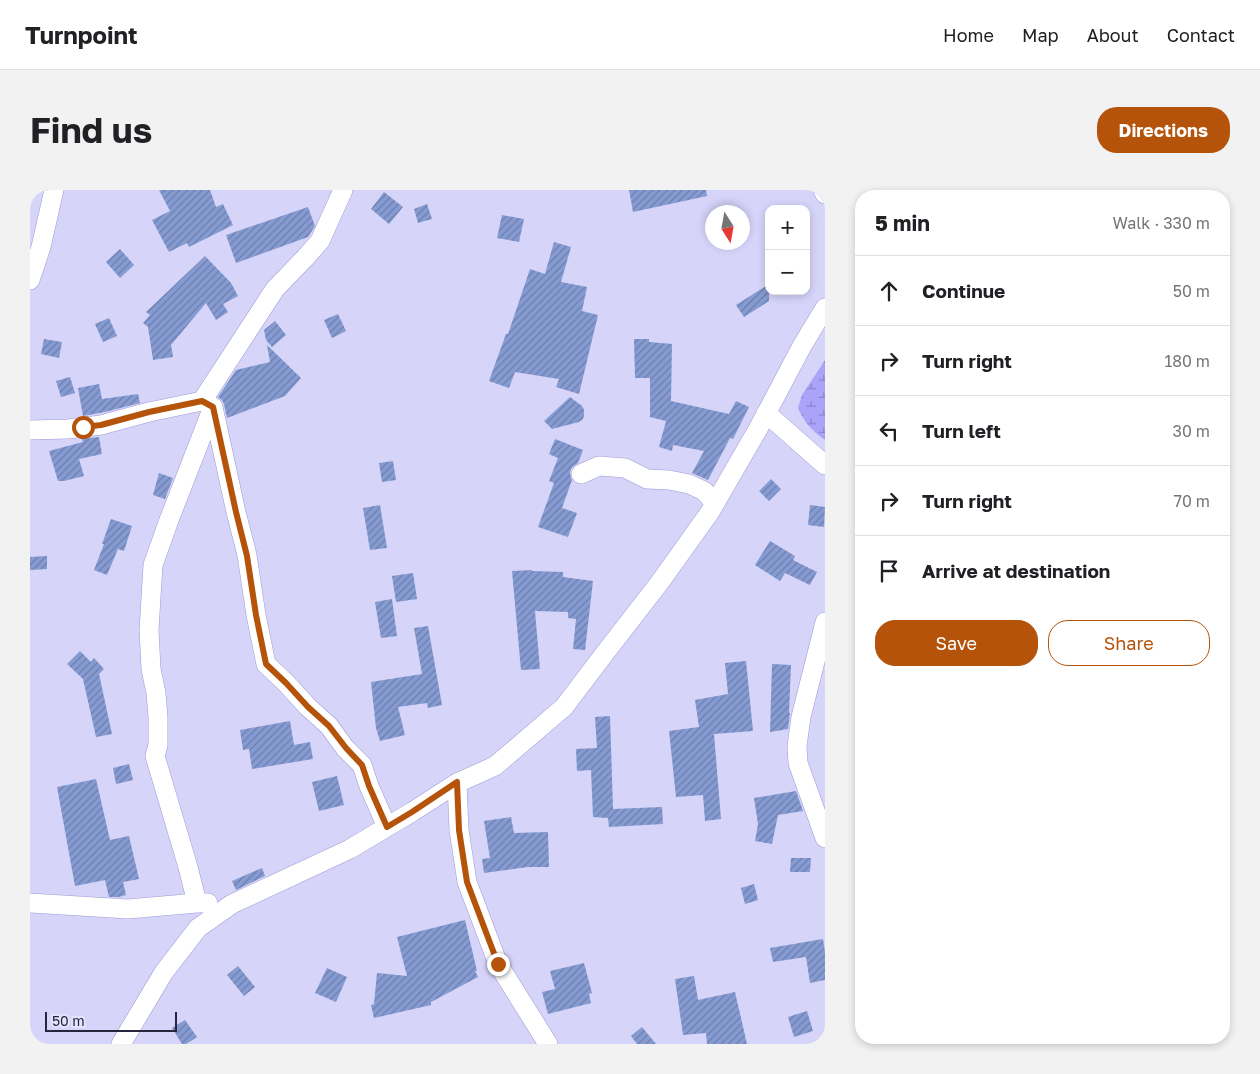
<!DOCTYPE html>
<meta charset="utf-8">
<style>
:root{--surface:#fff;--page:#f2f2f2;--text:#202124;--muted:#757577;--line:#e0e0e0;--accent:#b45309}
body{margin:0;font-family:"Golos Text",sans-serif;background:var(--page);color:var(--text)}
.controls{position:absolute;right:15px;top:15px;display:grid;overflow:hidden;border-radius:10px;box-shadow:0 2px 8px #0003}
.controls button{width:45px;height:45px;display:grid;place-items:center;padding:0;border:0;border-bottom:1px solid var(--line);background:var(--surface);color:var(--text);font:25px sans-serif}
.compass{position:absolute;left:675px;top:15px;width:45px;height:45px;border-radius:50%;background:var(--surface);box-shadow:0 2px 8px #0003;rotate:169deg}
.scale{position:absolute;left:15px;bottom:12px;width:132px;box-sizing:border-box;padding-left:5px;border:2px solid #27253d;border-top:0;font-size:14px;line-height:18px;white-space:nowrap;color:#27253d;-webkit-text-stroke:4px #e4e3fc;paint-order:stroke}
.stop{position:absolute;width:15px;height:15px;margin:-11px;border:4px solid #b45309;border-radius:50%;background:#fff}
.stop.end{background:#b45309;border-color:#fff;box-shadow:0 1px 5px #0008}
.list{margin:0;padding:0;list-style:none}
h2{display:flex;justify-content:space-between;align-items:center;height:65px;margin:0;padding:0 20px;font-size:21px}
h2 small{font-size:16px;font-weight:400;color:var(--muted)}
.list li{display:grid;grid-template-columns:32px 1fr auto;gap:15px;align-items:center;box-sizing:border-box;height:70px;padding:0 20px;border-top:1px solid var(--line)}
.list b{display:block;font-size:19px;white-space:nowrap}
.list em{font-size:16px;font-style:normal;color:var(--muted)}
.actions{display:flex;gap:10px;padding:15px 20px}
.actions a{flex:1;padding:11px 0;border:1px solid var(--accent);border-radius:20px;text-align:center;font-size:18px;color:var(--accent)}
.actions .main{background:var(--accent);color:#fff}
.icon{flex:none;width:28px;height:28px;fill:none;stroke:currentColor;stroke-width:2;stroke-linecap:round;stroke-linejoin:round}
.map{position:relative;flex:none;width:795px;height:854px;overflow:hidden;border-radius:20px}
header{display:flex;align-items:center;gap:30px;box-sizing:border-box;height:70px;padding:0 25px;background:var(--surface);border-bottom:1px solid var(--line)}
header strong{font-size:24px}
nav{display:flex;gap:28px;margin-inline-start:auto;font-size:18px}
.intro{display:flex;align-items:center;justify-content:space-between;box-sizing:border-box;height:120px;padding:0 30px}
h1{margin:0;font-size:35px}
.button{padding:12px 22px;border-radius:20px;background:var(--accent);color:#fff;font-size:18px;font-weight:700}
main{display:flex;gap:30px;padding:0 30px}
aside{flex:1;background:var(--surface);border-radius:20px;box-shadow:0 2px 8px #0003}
.map>svg:first-child{display:block}
.wetland{fill:url(#wetland-marsh)}
.building{fill:url(#building-hatch)}
.lines{fill:none;stroke-linecap:round;stroke-linejoin:round}
.street-casing{stroke:#9e9ad5;stroke-width:20}
.street{stroke:#fff;stroke-width:19}
.route{stroke:#b45309;stroke-width:6}
</style>
<header>
<strong>Turnpoint</strong>
<nav><a>Home</a><a>Map</a><a>About</a><a>Contact</a></nav>
</header>
<div class="intro"><h1>Find us</h1><a class="button">Directions</a></div>
<main>
<div class="map">
<svg width="795" height="854" viewBox="0 0 795 854">
<defs>
<pattern id="wetland-marsh" width="20" height="14" patternUnits="userSpaceOnUse" patternTransform="scale(1.25)"><rect width="20" height="14" fill="#aba3f9"/><path d="M1 5h8M5 5V1M11 12h8M15 12V8" fill="none" stroke="#8b85cb"/></pattern>
<pattern id="building-hatch" width="6" height="6" patternUnits="userSpaceOnUse" patternTransform="scale(1.25)"><rect width="6" height="6" fill="#859bd2"/><path d="M-1 1l2-2M0 6l6-6M5 7l2-2" fill="none" stroke="#6d7eac"/></pattern>
</defs>
<rect width="100%" height="100%" fill="#d6d4f9"/>
<path class="wetland" d="M795 170V250C782 241 774 232 768 218L772 205Z"/>
<path class="building" d="M129 0H180L186 17 193 14 203 35 159 57 157 53 139 62 122 30 140 21Z
M599 0H676L677 6 603 22Z
M354 2 373 17 359 34 341 19Z
M397 14 402 29 388 33 384 19Z
M278 17 285 36 278 47 206 73 196 45Z
M472 25 494 29 489 52 467 48Z
M524 52 541 57 531 92 557 97 552 121 568 125 549 204 526 197 529 189 485 182 479 198 459 191 476 144H478L500 79 515 84Z
M90 59 104 75 90 88 76 72Z
M175 66 201 93 208 106 193 114 198 122 186 130 176 113 141 155 143 167 123 170 118 137 113 133 120 125 116 122Z
M739 94V111L714 127 706 115Z
M308 124 316 141 302 148 294 130Z
M79 128 87 146 73 152 65 134Z
M245 131 256 145 242 157 236 150 234 140Z
M14 149 32 152 29 168 11 164Z
M604 149H619V152L642 154 641 211 699 224 706 211 719 217 703 249 700 248 678 290 662 283 674 261 643 255 642 261 629 257 636 231 620 227V188H605Z
M237 155 271 188 255 206 197 228 194 214 192 210 188 207 206 180 240 172Z
M40 187 45 203 31 207 26 191Z
M69 194 72 209 108 204 110 213 75 222 53 226 48 198Z
M540 207 552 216 554 220V225L553 229 549 232 522 239 514 231Z
M69 247 72 264 49 269 54 286 34 291H28L19 261 53 252 52 249Z
M525 249 553 260 548 273 542 277 540 282 541 288 542 290 532 318 547 323 538 347 508 337 524 293 519 291 528 268 519 264Z
M363 271 366 290 352 292 349 273Z
M129 283 143 288 135 309 123 305Z
M741 289 751 299 739 311 729 301Z
M350 315 357 358 340 360 333 318Z
M780 315 795 317 794 337 778 335Z
M81 329 102 336 94 361 88 359 77 385 64 380 74 354H72Z
M740 351 765 366 763 370 787 382 780 395 755 383 750 391 725 375Z
M17 366V379L0 380V367Z
M502 380V381L533 382V387L563 391 555 460 543 459 546 429 538 428V422L505 421 510 479 491 480 482 381Z
M383 383 387 409 366 412 362 386Z
M362 409 367 446 351 448 345 412Z
M398 436 412 515 398 518 397 513 368 517 375 545 350 551 346 538 341 492 392 484 384 438Z
M50 461 61 472 64 468 74 479 69 484 82 544 66 547 53 489 37 474Z
M716 471 723 541 684 544 691 629 675 631 673 605 646 607 639 541 669 537 665 510 698 504 695 473Z
M742 474 761 475 759 523H760L758 539 740 542Z
M580 526 583 619 632 617 633 634 579 637 578 628 563 627 561 580 547 581 546 559 567 558 565 527Z
M260 531 264 555 280 552 283 569 222 579 219 559 213 560 210 540Z
M99 574 103 590 86 594 83 578Z
M307 586 314 615 289 621 282 592Z
M66 589 80 650 99 646 109 689 93 692 96 705 89 707H79L75 690 45 696 27 597Z
M766 601 773 621 748 625 742 654 725 651 728 634 724 608Z
M481 627 484 643 518 642 519 677H498L454 683 452 669 460 668 454 631Z
M761 668H781L780 682H760Z
M232 678 235 686 206 700 202 691Z
M724 694 728 710 715 714 711 698Z
M435 730 447 781H445L448 787 401 812V815L344 828 341 815 344 814 347 783 377 786 367 747Z
M793 749 795 762V790L780 793 776 767 743 772 740 758Z
M554 773 562 803 559 804 561 813 518 824 512 802 525 799 520 781Z
M208 776 225 797 214 806 197 785Z
M297 778 317 787 306 812 285 803Z
M664 786 668 810 705 802 717 854H677L676 843 653 845 645 789Z
M777 821 783 841 764 847 758 827Z
M155 830 167 847 156 854H152L142 838Z
M612 837 626 854H607L601 846Z"/>
<g class="lines">
<defs>
<path id="street" d="M793 0 795 4
M0 90 11 57 24 0
M172 211 245 99 275 68 290 51 313 0
M736 223 795 275
M0 240 38 239 71 235 119 222 172 211 183 217 206 322 217 365 226 425 236 474 256 493 278 517 299 536 315 558 332 575 339 596 357 637
M551 284 569 276 595 278 617 289 639 290 659 294 674 301 685 313
M795 432 771 527 767 556 768 573 795 648
M427 593 429 640 437 692 468 774 518 854
M0 713 98 719 167 713H178
M167 713 158 677 125 566 128 555V527L126 503 121 479 119 440 123 375 139 330 183 217
M91 854 134 782 168 738 202 714 320 659 382 622 427 593 465 576 534 517 575 463 630 392 680 322 728 239 772 156 795 118"/>
</defs>
<use href="#street" class="street-casing"/>
<use href="#street" class="street"/>
</g>
<g class="lines">
<path class="route" d="M53 237 71 235 119 222 172 211 183 217 206 322 217 366 226 425 236 474 256 493 278 517 299 536 316 558 332 575 339 596 357 637 382 622 427 592 429 640 437 692 468 774"/>
</g>
</svg>
<div class="controls">
<button>+</button>
<button>−</button>
</div>
<svg class="compass" viewBox="-18 -18 36 36"><path d="M0-13l5 13h-10z" fill="#e53935"/><path d="M0 13l5-13h-10z" fill="#757577"/></svg>
<div class="scale">50 m</div>
<div class="stop" style="left:53px;top:237px"></div>
<div class="stop end" style="left:468px;top:774px"></div>
</div>
<aside>
<h2>5 min<small>Walk · 330 m</small></h2>
<ul class="list">
<li><svg class="icon" aria-label="ahead" viewBox="0 0 24 24"><path d="M12 20V5M6 11l6-6 6 6"/></svg><div><b>Continue</b></div><em>50 m</em></li>
<li><svg class="icon" aria-label="right" viewBox="0 0 24 24"><path d="M7 20v-9h11M14 6l5 5-5 5"/></svg><div><b>Turn right</b></div><em>180 m</em></li>
<li><svg class="icon" aria-label="left" viewBox="0 0 24 24"><path d="M17 20v-9H6M10 6l-5 5 5 5"/></svg><div><b>Turn left</b></div><em>30 m</em></li>
<li><svg class="icon" aria-label="right" viewBox="0 0 24 24"><path d="M7 20v-9h11M14 6l5 5-5 5"/></svg><div><b>Turn right</b></div><em>70 m</em></li>
<li><svg class="icon" aria-label="arrive" viewBox="0 0 24 24"><path d="M6 21V4h12l-3 4 3 4H6"/></svg><div><b>Arrive at destination</b></div></li>
</ul>
<div class="actions"><a class="main">Save</a><a>Share</a></div>
</aside>
</main>
